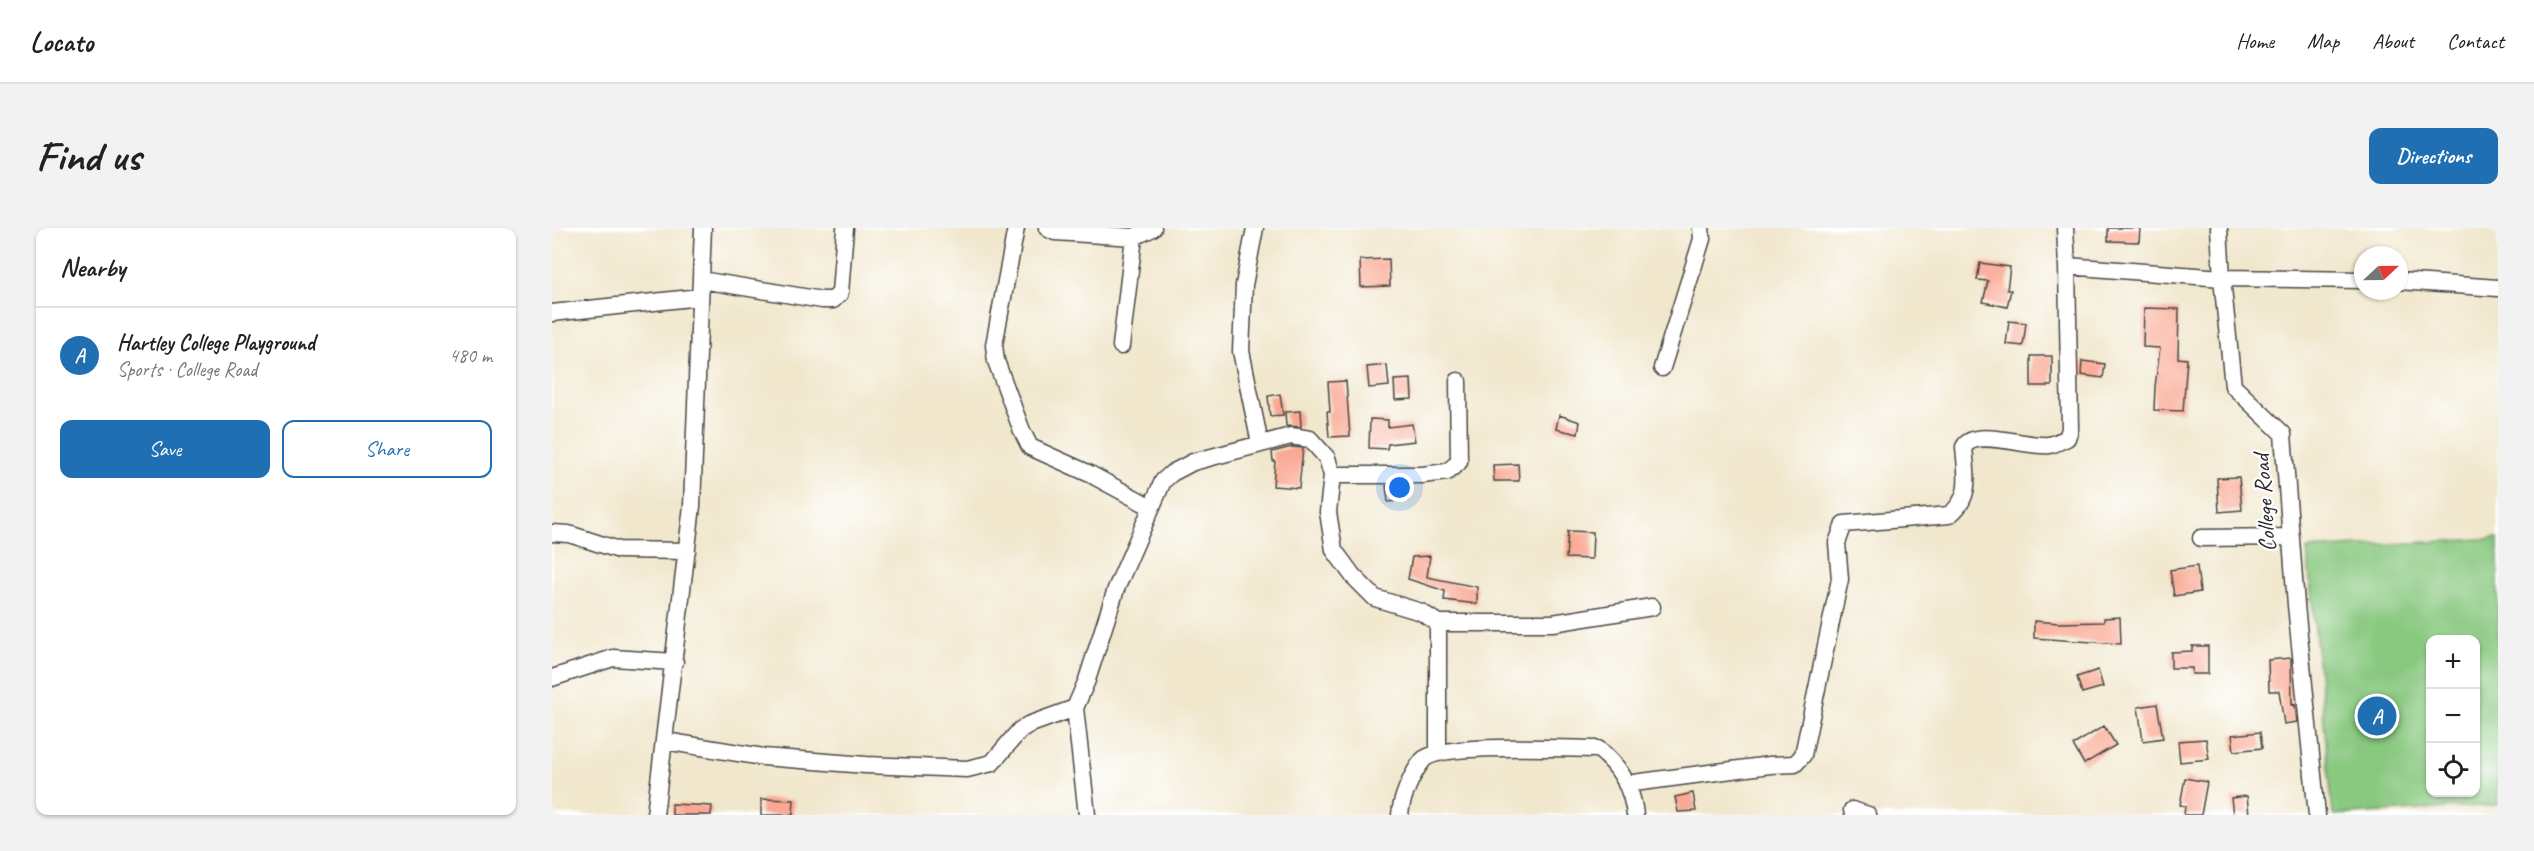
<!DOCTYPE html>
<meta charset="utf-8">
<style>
:root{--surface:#fff;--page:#f2f2f2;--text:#222;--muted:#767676;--line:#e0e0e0;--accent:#1f6fb2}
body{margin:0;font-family:Caveat,sans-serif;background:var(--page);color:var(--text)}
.controls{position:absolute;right:18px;bottom:18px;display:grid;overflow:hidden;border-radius:12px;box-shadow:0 2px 4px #0004}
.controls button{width:54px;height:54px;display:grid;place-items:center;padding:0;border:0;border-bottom:2px solid var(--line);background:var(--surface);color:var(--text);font:30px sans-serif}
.compass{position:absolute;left:1802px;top:18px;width:54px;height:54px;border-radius:50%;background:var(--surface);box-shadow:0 2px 4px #0004;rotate:68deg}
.you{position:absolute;left:848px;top:260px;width:21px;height:21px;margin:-15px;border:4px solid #fff;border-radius:50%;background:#1a73e8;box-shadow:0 0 0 9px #1a73e833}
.badge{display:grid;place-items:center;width:39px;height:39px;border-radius:50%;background:var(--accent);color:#fff;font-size:20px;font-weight:700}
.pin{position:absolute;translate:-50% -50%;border:3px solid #fff;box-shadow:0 2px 6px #0006}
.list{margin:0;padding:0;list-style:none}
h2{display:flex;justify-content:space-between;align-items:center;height:78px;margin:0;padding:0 24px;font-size:26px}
h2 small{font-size:20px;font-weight:400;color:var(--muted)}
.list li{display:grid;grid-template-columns:39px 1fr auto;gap:18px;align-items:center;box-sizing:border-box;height:96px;padding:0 24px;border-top:2px solid var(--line)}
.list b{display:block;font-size:22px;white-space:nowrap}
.list p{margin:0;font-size:20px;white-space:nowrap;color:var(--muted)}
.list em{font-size:20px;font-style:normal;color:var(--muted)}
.actions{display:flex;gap:12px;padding:18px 24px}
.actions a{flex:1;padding:14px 0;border:2px solid var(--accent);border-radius:12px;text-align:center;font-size:21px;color:var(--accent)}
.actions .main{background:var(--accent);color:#fff}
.icon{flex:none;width:33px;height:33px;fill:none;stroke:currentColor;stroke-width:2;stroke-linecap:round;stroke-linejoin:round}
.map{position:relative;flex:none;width:1946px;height:587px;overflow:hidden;border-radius:12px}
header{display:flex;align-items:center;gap:36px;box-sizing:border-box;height:84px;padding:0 30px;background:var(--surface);border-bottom:2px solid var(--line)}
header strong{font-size:28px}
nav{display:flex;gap:33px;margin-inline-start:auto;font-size:21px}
.intro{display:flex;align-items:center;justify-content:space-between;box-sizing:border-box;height:144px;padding:0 36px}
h1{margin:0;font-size:42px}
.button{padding:15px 27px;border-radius:12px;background:var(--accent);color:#fff;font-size:21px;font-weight:700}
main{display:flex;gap:36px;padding:0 36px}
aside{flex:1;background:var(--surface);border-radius:12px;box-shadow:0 2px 4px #0004}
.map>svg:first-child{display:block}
.green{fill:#88c87f;stroke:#5a7a55;stroke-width:1.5;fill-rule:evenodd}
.building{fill:#f9a893}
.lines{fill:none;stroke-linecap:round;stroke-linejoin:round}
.street-casing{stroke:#494743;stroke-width:19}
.street{stroke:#fff;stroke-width:16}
.labels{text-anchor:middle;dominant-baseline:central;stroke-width:4.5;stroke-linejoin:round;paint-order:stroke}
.street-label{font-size:24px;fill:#2b2b2b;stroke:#fff}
</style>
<header>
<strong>Locato</strong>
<nav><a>Home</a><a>Map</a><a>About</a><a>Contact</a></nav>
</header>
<div class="intro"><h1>Find us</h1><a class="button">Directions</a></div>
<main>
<aside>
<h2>Nearby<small></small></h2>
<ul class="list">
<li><span class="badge">A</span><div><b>Hartley College Playground</b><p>Sports · College Road</p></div><em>480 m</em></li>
</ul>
<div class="actions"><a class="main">Save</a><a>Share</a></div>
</aside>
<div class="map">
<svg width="1946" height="587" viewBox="0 0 1946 587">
<rect width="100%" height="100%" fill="#fff"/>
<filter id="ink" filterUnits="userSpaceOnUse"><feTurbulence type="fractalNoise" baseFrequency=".0167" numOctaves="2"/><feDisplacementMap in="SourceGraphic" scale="12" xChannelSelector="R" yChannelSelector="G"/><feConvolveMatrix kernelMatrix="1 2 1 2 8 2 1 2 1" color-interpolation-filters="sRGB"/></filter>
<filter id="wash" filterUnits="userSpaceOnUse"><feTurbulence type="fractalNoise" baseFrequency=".008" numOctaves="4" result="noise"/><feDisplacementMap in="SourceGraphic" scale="24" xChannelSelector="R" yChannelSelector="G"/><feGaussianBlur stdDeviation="1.35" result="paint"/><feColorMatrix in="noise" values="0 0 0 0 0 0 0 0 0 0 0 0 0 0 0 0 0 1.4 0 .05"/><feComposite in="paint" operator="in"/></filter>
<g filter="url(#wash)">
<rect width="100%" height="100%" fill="#f1e7cd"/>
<path class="green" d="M1946 310V577L1781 587 1755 321ZM1878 412H1924V564H1878Z"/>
<g id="blocks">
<path class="building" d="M1556 0H1588L1587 14 1556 13Z
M837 31 838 58 809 59 808 32Z
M1428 35 1458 39 1455 62H1459L1455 79 1431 74 1436 53 1425 52Z
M1592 80 1627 81 1626 130 1635 131 1631 183 1602 182 1603 159 1608 120 1591 119Z
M1457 93 1474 95 1471 118 1454 116Z
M1479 128H1500V158H1479Z
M1530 133 1553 136 1551 150 1529 147Z
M835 137 837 158 817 160 815 139Z
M859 151 860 171 843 172 842 152Z
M794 153 798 208 777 209 775 184H778L776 154Z
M728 166 731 187 718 188 716 168Z
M748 183 749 199 734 198 733 184Z
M1007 187 1028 194 1026 206 1004 201Z
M818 191 836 192V199L860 196 863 213 836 216 835 221 817 220Z
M740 219 751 220 747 260 721 258 723 233H721L720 224Z
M966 236 967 253H942L941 237Z
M1687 249 1690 282 1667 284 1665 250Z
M834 258H855L856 272 836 274Z
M1016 303 1041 304 1040 331 1014 330Z
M878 328 875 349 925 359V376L892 372 893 363 856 351 860 329Z
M1645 338 1648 364 1622 368 1618 342Z
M1568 389 1569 416 1482 410V393L1507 395 1552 394V390Z
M1640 418H1656V446H1640V440H1619V424L1640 423Z
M1739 430 1740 477 1743 476 1745 494 1732 496 1727 463H1717L1716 432Z
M1546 442 1551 459 1530 465 1525 449Z
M1605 476 1611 510 1591 513 1586 479Z
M1552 498 1564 517 1532 536 1521 517Z
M1708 504 1710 520 1682 523 1680 507Z
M1654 511 1657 531 1628 534 1626 513Z
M1633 550 1655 554 1649 587H1632L1633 578 1628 577Z
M1141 565 1144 583 1126 584 1123 569Z
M1695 568 1697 587H1681L1679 570Z
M209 571 242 572 241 587H209Z
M120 576 160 578 159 587H120Z"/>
</g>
</g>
<g filter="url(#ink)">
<use href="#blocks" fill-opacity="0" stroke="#494743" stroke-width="1.5"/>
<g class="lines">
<defs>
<path id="street" d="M464 0 442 117 444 133 470 203 478 219 538 246 599 279
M495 0 503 4 582 9 601 0
M703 0 692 57 689 123 708 216
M1513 0 1515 38 1670 50 1667 0
M149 52 270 72H281L288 65 293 0
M1847 53 1946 60
M0 85 148 69
M569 118 582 9
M1110 140 1150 11 1149 0
M780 247H870L895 244 907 234 906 153
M0 305 17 306 67 322 135 323
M1649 310 1739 309
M886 395H1001L1100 379
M0 450 61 430 123 434
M523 480 535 587
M113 513 211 529 314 537 415 541 440 535 468 502 476 497 523 480 535 452 564 361 611 253 620 245 641 234 739 208 758 211 775 230 780 247 776 284 782 322 801 348 823 370 869 384 886 395V524
M1074 556 1218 537 1243 536 1251 527 1288 351 1285 315 1292 296 1397 287C1421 269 1414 246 1412 219 1422 199 1477 220 1497 217 1503 216 1510 212 1515 210L1518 201 1515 38
M1300 582 1316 587
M103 587 140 278 151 0
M848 587C849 571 860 545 871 532 888 514 1016 521 1046 521 1067 537 1080 560 1083 587
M1765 587 1744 377 1731 206 1681 158 1670 50 1811 52"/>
</defs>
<use href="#street" class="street-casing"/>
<use href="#street" class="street"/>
</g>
</g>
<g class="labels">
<g class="street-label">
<text transform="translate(1712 275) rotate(-94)">College Road</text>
</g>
</g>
</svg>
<div class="controls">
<button>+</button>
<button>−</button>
<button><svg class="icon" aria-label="locate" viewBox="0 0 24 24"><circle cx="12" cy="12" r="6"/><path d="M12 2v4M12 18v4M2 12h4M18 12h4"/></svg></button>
</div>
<svg class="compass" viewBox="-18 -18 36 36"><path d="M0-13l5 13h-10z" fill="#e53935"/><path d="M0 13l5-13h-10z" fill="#767676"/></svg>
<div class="you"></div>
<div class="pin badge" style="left:1825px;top:488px">A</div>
</div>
</main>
